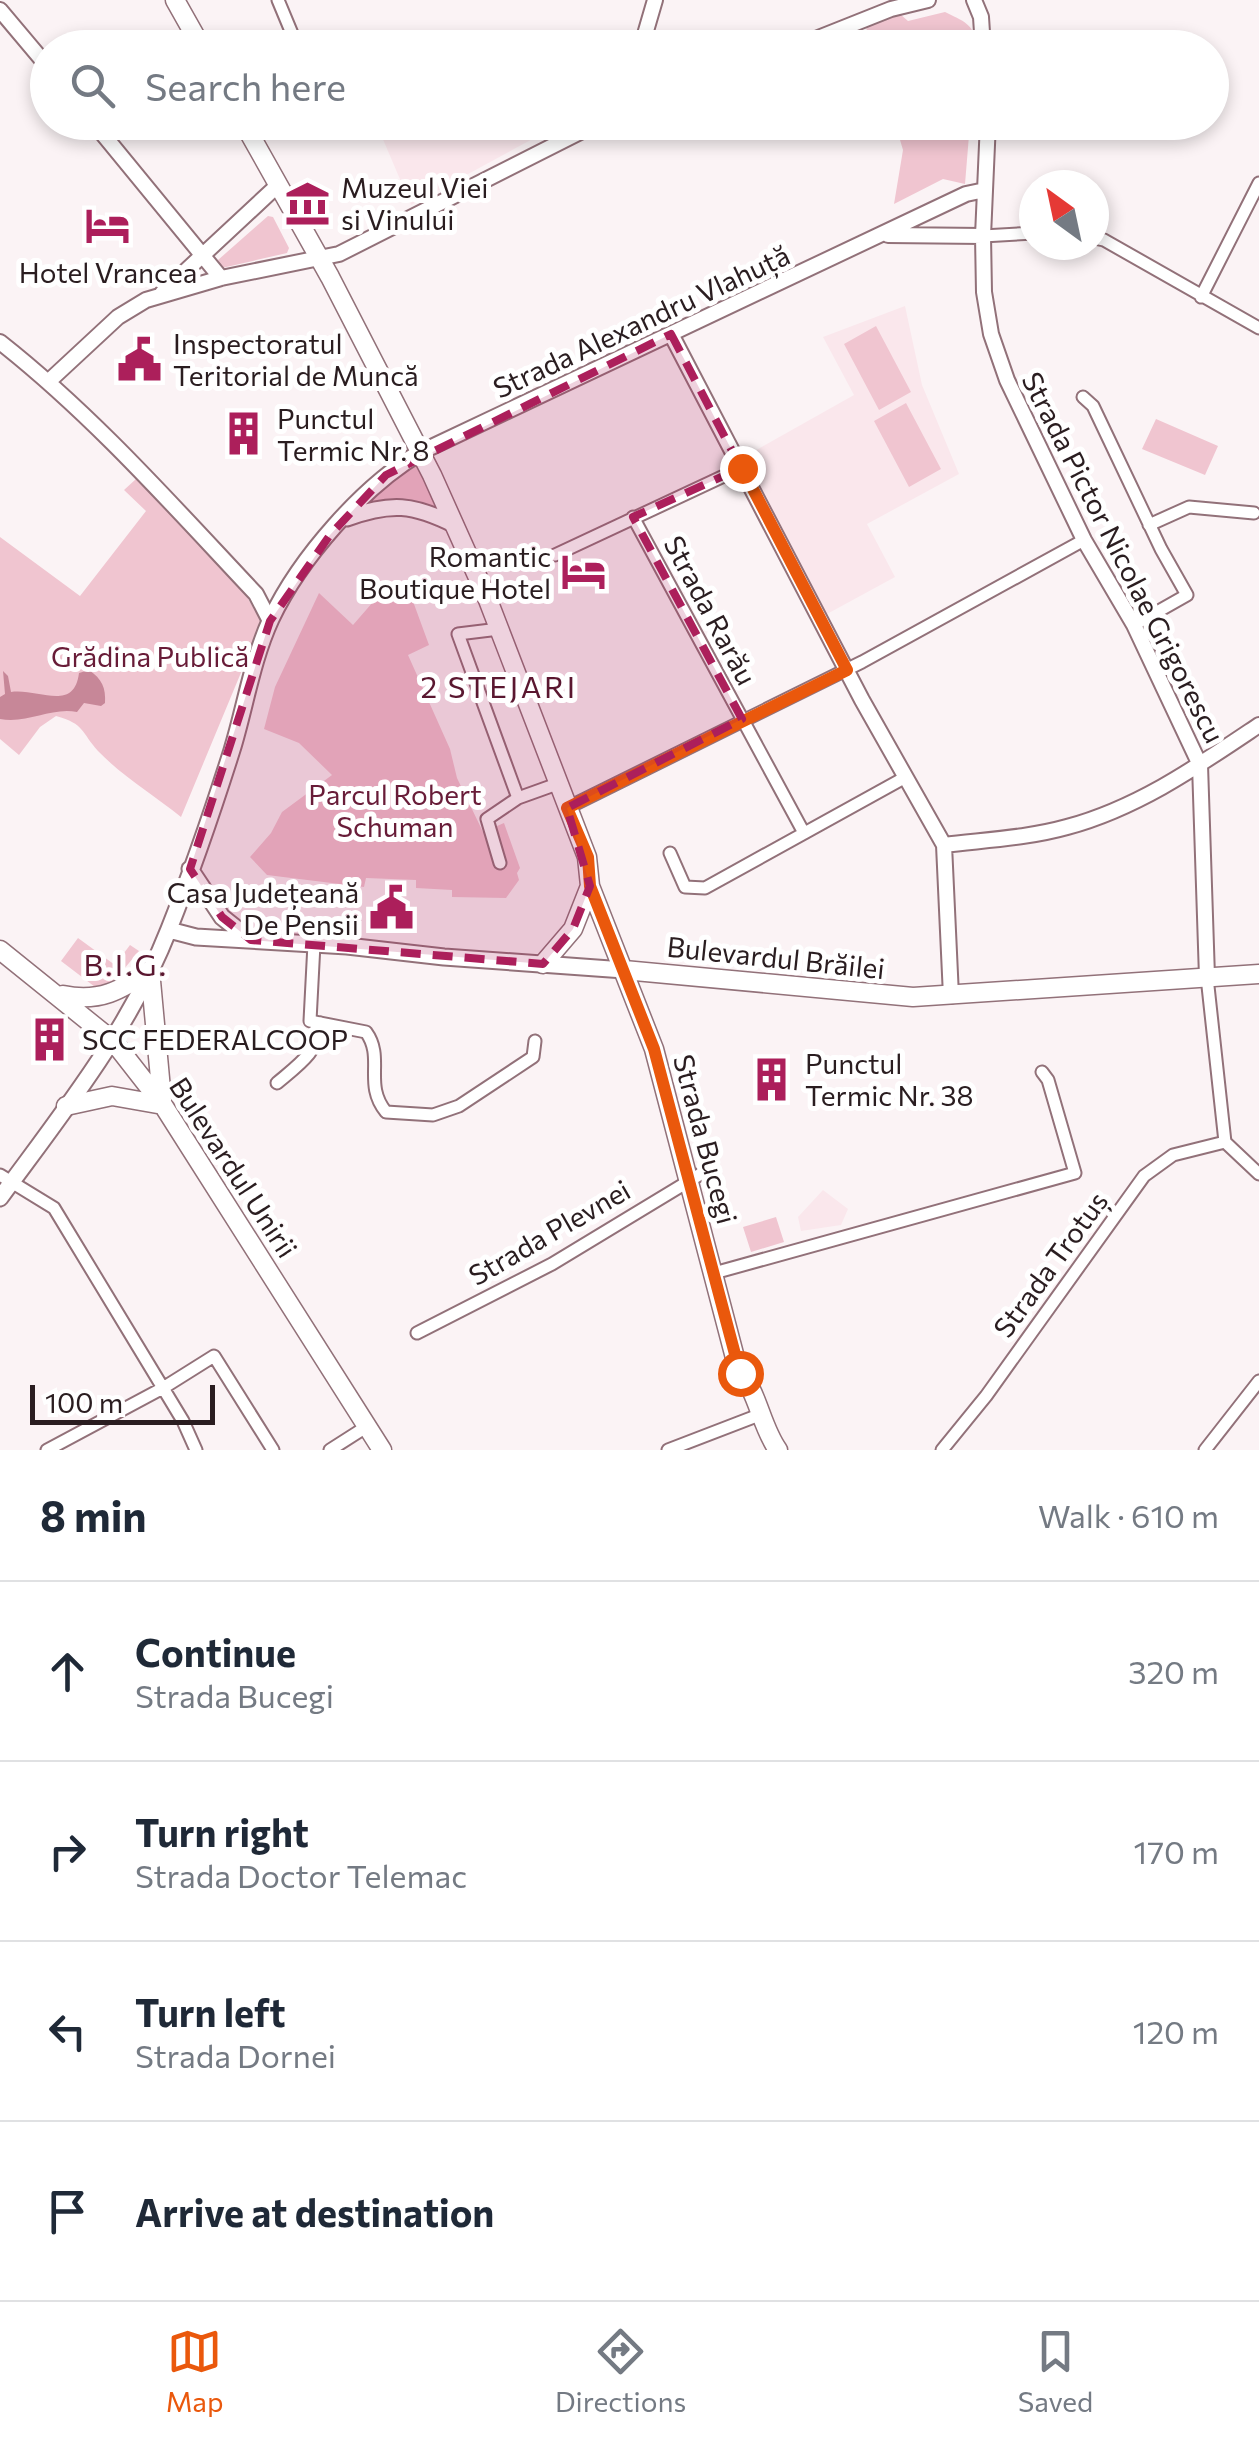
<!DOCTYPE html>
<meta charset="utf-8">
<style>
:root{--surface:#fff;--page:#f6f6f7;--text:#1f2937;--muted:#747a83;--line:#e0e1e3;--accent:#ea580c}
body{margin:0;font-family:Commissioner,sans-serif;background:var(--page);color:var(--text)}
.compass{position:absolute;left:1019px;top:170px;width:90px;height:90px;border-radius:50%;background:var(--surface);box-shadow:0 5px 15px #0003;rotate:327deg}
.scale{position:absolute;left:30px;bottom:25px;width:185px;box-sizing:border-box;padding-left:10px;border:5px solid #2a1d20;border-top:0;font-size:28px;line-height:35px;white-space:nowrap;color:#2a1d20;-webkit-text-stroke:8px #fff;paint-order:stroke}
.stop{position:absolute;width:30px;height:30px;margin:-22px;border:8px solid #ea580c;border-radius:50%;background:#fff}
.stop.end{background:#ea580c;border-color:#fff;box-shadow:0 2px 10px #0008}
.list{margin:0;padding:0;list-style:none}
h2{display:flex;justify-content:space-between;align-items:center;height:130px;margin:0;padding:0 40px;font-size:42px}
h2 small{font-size:32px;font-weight:400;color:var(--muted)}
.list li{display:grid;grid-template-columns:65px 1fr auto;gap:30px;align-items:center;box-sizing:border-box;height:180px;padding:0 40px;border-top:2px solid var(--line)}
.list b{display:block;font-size:38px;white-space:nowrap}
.list p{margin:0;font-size:32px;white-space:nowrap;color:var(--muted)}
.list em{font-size:32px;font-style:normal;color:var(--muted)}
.icon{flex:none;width:55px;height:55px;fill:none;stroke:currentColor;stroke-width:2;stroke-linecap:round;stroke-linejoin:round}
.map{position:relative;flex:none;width:1259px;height:1450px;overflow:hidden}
.search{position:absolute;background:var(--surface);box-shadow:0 5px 15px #0003;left:30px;right:30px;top:30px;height:110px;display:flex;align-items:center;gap:25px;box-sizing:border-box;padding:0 35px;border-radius:55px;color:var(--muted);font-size:38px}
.sheet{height:850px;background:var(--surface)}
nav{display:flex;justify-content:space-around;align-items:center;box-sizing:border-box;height:140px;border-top:2px solid var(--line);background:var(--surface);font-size:28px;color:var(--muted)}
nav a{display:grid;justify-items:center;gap:5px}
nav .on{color:var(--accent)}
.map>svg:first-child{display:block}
.built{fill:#fae7ec}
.green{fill:#f0c5d0}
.water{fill:#c78798}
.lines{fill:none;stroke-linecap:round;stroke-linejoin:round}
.minor-casing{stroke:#927179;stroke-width:15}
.tertiary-casing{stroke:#927179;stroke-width:18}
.secondary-casing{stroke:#927179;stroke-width:19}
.primary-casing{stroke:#927179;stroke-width:21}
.minor{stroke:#fff;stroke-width:11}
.tertiary{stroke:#fff;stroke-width:14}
.secondary{stroke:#fff;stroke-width:15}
.primary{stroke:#fff;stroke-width:18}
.route{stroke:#ea580c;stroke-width:12}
.marked{fill:#ac1f5b;fill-opacity:0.2;stroke:#ac1f5b;stroke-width:8;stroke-dasharray:20 12;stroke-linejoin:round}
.labels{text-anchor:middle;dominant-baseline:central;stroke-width:10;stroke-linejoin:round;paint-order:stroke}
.poi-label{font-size:28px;fill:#2a1d20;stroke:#fff;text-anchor:start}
.street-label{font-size:28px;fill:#2a1d20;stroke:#fff}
.park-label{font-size:28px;fill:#681c38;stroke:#fff}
.neighbourhood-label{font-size:30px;letter-spacing:2.5px;fill:#5a1730;stroke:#fff}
</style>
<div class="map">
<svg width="1259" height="1450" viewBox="0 0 1259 1450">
<rect width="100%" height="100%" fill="#fbf3f5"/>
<path class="built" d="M376 123H562L411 205Z
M905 306 922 385 959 474 867 524 895 577 827 614 744 457 854 395 823 337Z
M823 1190 848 1209 841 1225 801 1231 798 1217Z"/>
<path class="green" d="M945 12C963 21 977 25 975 47H872L865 24 900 14 908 21Z
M895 123H970L965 184 943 179 894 204 903 150Z
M268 216 273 217 289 248 287 253 222 268 218 260Z
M876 326 911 392 879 410 844 344Z
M906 403 941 469 909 487 874 421Z
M1156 419 1218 446 1205 475 1142 449Z
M421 452 455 525 409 507 343 519Z
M136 479 241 587 262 622 181 817C155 796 122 776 98 751 81 732 85 724 56 716L40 727 19 755 0 739V537L80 596 146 511 124 490Z
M407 585 429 645 408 655 450 749 457 778 483 832 504 823 520 868 517 873 519 880 506 898 452 897V890L416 888V880L366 878 364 887 267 875 250 857 271 833 282 812 332 775 299 743 264 729 275 687 319 593 353 625 386 587Z
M78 938 115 965 130 945 139 951 109 987 99 990 61 961Z
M776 1217 784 1242 751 1252 743 1227Z"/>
<path class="water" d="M89 670C102 679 106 688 105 703L101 706 84 703 77 712C51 707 28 724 0 719V697L5 694 3 671 8 676 11 692C38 688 74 713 79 673Z"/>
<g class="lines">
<defs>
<path id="minor" d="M278 0 298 48
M983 236 1034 233
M1094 238 1104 240 1259 328
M1201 297 1259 183
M1083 397 1093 406 1161 549 1187 595 1134 625
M633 517 804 833
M1149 525 1189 507 1254 513
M555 555 741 468
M499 629 458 634 518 798
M567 808 862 662 1084 540
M670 853 685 887 705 888 904 778
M500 863 487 819 518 798 557 784
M314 944 310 1021 366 1032C385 1058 363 1084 386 1112L433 1115 459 1106 533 1057 535 1041
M1207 977 1225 1142
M277 1083C297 1066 320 1051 321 1023
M1225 1142 1259 1174
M0 1175 54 1208 183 1421 196 1450
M714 1273 1075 1173 1048 1080 1042 1072
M417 1333 552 1264 704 1172
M47 1450 163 1388 214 1356 273 1450
M330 1450 366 1427
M668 1450 759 1415
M942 1450 986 1396 1144 1176 1173 1155 1225 1142
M1205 1450 1259 1381"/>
<path id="tertiary" d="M974 0 981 17 983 48
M0 10 48 67
M641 48 655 0
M793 48 891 9 928 0
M93 122 221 278
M988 122 983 236 984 292 991 334 1007 380 1084 540 1134 625 1200 765 1207 977
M888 235 983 236
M162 293 278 185
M671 334 862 700 944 845 951 996
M0 342C94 416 174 507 256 594L270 621
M48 382 118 317 146 300 221 278 339 254 600 122
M421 452 966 194 985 190
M944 845C984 840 1028 838 1067 827 1138 808 1198 766 1259 725"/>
<path id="secondary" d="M347 518C391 502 413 504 455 525
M190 869 222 917 251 940
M169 930 196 937 347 946 444 957 624 970
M0 1198C63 1112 130 1029 169 929 192 871 213 810 232 750 245 708 252 660 271 619 300 558 363 486 421 452"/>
<path id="primary" d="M175 0 202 48
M243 122 330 277 432 475 488 600 587 857 590 886 654 1049 739 1373C757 1388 761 1427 778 1450
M0 950 113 1041 163 1105 382 1450
M543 964 573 929 590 886
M150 970 162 1100
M624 970 913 997 1259 974
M63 995C99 1003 122 990 150 970
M66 1106 112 1096 163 1105"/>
</defs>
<use href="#minor" class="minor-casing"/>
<use href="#tertiary" class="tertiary-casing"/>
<use href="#secondary" class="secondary-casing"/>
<use href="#primary" class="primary-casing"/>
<use href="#minor" class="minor"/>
<use href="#tertiary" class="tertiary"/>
<use href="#secondary" class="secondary"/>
<use href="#primary" class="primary"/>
</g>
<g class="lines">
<path class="route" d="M740 1373 654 1049 590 886 588 857 567 808 847 670 742 468"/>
</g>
<path class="marked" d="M671 334 741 468 633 517 742 719 567 808 590 886 573 929 543 964 251 940 222 917 190 869 270 621 330 535 386 475Z"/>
<defs>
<symbol id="museum-bare" viewBox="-9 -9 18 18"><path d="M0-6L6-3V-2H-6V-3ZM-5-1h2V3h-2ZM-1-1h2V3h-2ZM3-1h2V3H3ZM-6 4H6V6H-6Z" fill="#ac1f5b" stroke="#fff" stroke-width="2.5" paint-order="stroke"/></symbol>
<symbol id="hotel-bare" viewBox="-9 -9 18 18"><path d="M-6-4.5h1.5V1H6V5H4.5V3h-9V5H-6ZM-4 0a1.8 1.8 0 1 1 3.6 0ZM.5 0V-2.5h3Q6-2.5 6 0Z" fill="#ac1f5b" stroke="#fff" stroke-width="2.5" paint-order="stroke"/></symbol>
<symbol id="civic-bare" viewBox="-9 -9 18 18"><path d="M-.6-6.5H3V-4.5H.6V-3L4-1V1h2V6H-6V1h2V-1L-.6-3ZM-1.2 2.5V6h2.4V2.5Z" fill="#ac1f5b" stroke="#fff" stroke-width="2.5" paint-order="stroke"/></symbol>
<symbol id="building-bare" viewBox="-9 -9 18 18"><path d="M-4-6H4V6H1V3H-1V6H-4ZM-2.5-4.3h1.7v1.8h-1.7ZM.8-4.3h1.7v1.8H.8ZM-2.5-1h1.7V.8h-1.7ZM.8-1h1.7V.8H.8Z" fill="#ac1f5b" stroke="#fff" stroke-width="2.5" paint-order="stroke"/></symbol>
</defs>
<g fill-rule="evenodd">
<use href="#museum-bare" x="276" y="172" width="63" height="63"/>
<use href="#hotel-bare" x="76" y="194" width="63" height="63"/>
<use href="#civic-bare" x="108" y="328" width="63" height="63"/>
<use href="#building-bare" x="212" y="402" width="63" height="63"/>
<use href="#hotel-bare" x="552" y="540" width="63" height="63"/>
<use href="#civic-bare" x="360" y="876" width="63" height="63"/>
<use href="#building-bare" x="18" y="1008" width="63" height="63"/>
<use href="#building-bare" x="740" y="1048" width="63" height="63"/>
</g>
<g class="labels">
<g class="poi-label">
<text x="341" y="187">Muzeul Viei<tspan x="341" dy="32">si Vinului</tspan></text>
<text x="108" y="272" text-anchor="middle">Hotel Vrancea</text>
<text x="173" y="343">Inspectoratul<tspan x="173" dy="32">Teritorial de Muncă</tspan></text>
<text x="277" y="418">Punctul<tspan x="277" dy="32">Termic Nr. 8</tspan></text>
<text x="551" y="556" text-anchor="end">Romantic<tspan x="551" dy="32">Boutique Hotel</tspan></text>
<text x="359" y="892" text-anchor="end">Casa Județeană<tspan x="359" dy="32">De Pensii</tspan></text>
<text x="82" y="1039">SCC FEDERALCOOP</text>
<text x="805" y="1063">Punctul<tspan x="805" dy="32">Termic Nr. 38</tspan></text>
</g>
<g class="street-label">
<text transform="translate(641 321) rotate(-25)">Strada Alexandru Vlahuță</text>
<text transform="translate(1124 557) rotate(63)">Strada Pictor Nicolae Grigorescu</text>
<text transform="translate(711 610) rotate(62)">Strada Rarău</text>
<text transform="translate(776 957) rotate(6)">Bulevardul Brăilei</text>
<text transform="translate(706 1139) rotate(75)">Strada Bucegi</text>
<text transform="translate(234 1167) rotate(57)">Bulevardul Unirii</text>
<text transform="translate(549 1232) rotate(-30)">Strada Plevnei</text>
<text transform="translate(1050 1264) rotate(-54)">Strada Trotuș</text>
</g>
<g class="park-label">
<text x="150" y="656">Grădina Publică</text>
<text x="395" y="794">Parcul Robert<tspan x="395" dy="32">Schuman</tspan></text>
</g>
<g class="neighbourhood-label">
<text x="499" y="685">2 STEJARI</text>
<text x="126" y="963">B.I.G.</text>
</g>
</g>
</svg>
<svg class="compass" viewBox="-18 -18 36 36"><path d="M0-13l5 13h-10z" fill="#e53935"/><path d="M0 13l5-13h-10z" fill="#747a83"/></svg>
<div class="scale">100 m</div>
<div class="stop" style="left:740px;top:1373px"></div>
<div class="stop end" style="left:742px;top:468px"></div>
<div class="search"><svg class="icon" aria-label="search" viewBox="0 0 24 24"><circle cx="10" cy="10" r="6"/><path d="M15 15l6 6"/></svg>Search here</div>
</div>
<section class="sheet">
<h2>8 min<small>Walk · 610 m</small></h2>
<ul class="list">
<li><svg class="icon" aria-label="ahead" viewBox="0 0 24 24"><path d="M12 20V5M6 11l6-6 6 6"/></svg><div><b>Continue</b><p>Strada Bucegi</p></div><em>320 m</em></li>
<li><svg class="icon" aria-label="right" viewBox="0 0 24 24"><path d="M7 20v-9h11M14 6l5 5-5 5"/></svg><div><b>Turn right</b><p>Strada Doctor Telemac</p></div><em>170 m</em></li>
<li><svg class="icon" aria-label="left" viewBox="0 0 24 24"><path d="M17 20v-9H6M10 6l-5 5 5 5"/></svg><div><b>Turn left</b><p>Strada Dornei</p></div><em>120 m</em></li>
<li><svg class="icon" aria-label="arrive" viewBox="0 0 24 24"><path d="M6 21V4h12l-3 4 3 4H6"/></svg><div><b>Arrive at destination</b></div></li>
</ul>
</section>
<nav>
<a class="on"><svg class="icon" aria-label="map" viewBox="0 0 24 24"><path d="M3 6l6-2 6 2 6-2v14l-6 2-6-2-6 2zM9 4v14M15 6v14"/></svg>Map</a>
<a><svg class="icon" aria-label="directions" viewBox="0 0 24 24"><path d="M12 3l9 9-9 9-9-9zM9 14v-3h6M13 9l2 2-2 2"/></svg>Directions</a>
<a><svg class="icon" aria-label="saved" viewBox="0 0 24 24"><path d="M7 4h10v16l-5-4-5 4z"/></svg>Saved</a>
</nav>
